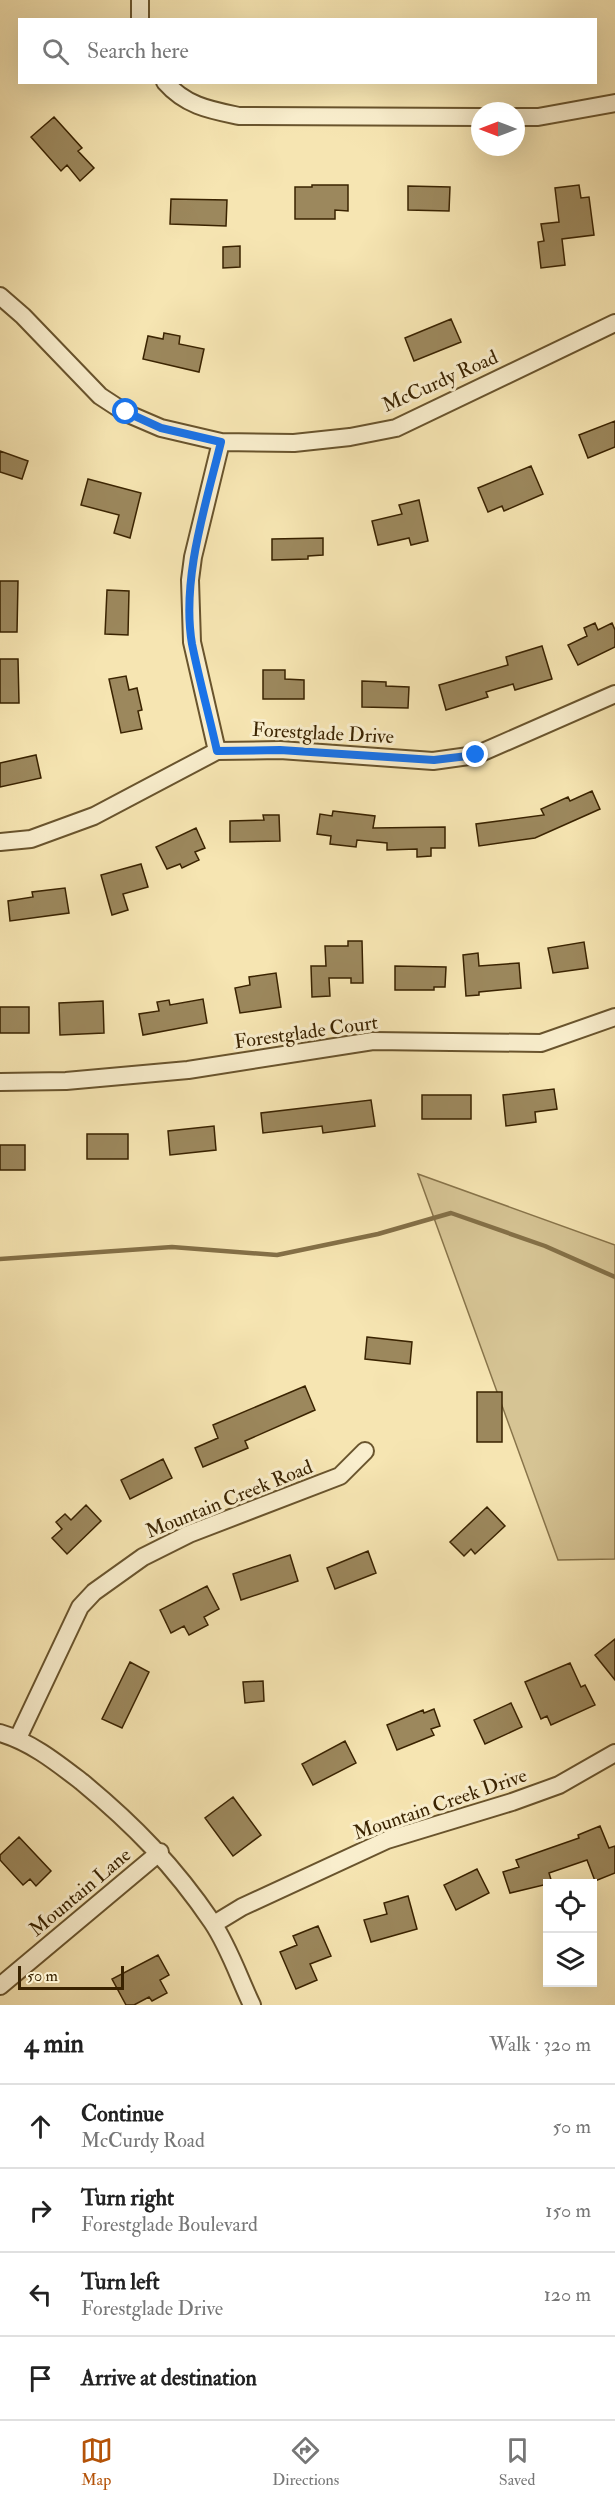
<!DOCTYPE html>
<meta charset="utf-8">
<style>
:root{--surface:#fff;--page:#f2f2f2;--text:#222;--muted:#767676;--line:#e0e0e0;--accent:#b45309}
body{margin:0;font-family:"IM FELL Double Pica",serif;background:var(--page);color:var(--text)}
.controls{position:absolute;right:18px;bottom:18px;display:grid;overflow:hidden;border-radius:0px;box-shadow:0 6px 24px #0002}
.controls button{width:54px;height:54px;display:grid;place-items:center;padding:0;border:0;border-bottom:2px solid var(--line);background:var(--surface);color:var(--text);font:30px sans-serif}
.compass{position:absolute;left:471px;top:102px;width:54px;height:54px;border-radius:50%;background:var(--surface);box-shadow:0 6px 24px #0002;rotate:270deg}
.scale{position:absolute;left:18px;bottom:15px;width:106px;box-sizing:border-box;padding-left:6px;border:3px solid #3a2301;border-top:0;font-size:16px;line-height:21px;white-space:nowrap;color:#3a2301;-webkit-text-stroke:4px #f9eecd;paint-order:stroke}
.stop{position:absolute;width:18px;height:18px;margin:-14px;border:4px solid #1a73e8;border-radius:50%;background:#fff}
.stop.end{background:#1a73e8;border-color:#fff;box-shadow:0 2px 6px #0008}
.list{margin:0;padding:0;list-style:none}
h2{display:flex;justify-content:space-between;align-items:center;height:78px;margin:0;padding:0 24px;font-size:26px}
h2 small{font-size:20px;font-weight:400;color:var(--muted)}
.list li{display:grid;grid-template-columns:39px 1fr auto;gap:18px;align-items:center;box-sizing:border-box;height:84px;padding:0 24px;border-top:2px solid var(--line)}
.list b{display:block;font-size:22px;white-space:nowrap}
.list p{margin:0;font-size:20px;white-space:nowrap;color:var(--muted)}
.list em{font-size:20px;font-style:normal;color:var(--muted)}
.icon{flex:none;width:33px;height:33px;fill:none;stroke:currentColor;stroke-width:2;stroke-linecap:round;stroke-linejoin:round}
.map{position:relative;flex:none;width:615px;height:2005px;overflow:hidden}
.search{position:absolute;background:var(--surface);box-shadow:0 6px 24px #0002;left:18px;right:18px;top:18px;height:66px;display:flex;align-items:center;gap:15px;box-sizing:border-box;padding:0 21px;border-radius:0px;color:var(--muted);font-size:22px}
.sheet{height:414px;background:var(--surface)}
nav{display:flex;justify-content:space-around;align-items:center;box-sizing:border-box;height:84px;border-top:2px solid var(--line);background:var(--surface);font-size:16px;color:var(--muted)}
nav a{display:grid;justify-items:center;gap:3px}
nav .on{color:var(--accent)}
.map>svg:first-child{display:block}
.green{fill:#d6c494;stroke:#88744a;stroke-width:1.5}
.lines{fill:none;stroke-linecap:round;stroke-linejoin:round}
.stream{stroke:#847047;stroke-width:4.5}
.building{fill:#9c885d;stroke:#3a2301;stroke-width:1.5}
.minor-casing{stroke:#69542d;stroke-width:20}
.minor{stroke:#f9eecd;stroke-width:16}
.route{stroke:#1a73e8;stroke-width:8}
.labels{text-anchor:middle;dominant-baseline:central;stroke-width:6;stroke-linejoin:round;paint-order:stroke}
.street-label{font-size:20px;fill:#3a2301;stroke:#f9eecd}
</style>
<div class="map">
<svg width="615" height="2005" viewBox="0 0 615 2005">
<rect width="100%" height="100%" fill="#f6e5b2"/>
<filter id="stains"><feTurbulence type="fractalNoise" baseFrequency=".00333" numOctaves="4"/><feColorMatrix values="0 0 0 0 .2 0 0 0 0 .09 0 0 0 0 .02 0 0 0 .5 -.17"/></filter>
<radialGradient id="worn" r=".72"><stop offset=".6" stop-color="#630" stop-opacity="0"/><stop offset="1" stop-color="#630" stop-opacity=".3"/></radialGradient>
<path class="green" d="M418 1174 615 1245V1559L558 1560Z"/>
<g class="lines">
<path class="stream" d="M0 1259 172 1247 277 1255 378 1234 451 1213 545 1246 615 1277"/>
</g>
<path class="building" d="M54 117 82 148 78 151 94 168 80 181 67 165 61 171 31 137Z
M312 185H348V211L335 210V219H295V187H312Z
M579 185 581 198 589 197 594 235 562 239 565 265 541 268 538 242 544 241 541 224 559 222 555 188Z
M408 186 450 187 449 211 408 210Z
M171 199 227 200 226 226 170 224Z
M240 246V267L223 268V247Z
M451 319 461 342 414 361 405 338Z
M164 333 180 336 179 344 204 349 199 372 143 359 148 336 163 339Z
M615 421V447L588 458 579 435Z
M0 451 28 461 22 479 0 472Z
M531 466 543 494 504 511 502 506 488 512 478 488Z
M88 479 141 493 130 538 114 533 119 515 81 505Z
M419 500 428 541 411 545 409 538 378 545 372 521 402 514 399 505Z
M323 538V555L308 556V559L272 560V539Z
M0 581H18L17 632H0Z
M107 590 129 591 128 635 105 634Z
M595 623 598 630 612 623 615 630V647L578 665 568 645 587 636 584 628Z
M542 646 552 679 515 690 513 684 486 692 488 697 446 710 439 685 508 665 506 657Z
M0 659H18L19 703H0Z
M263 670H285V679L304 680V699H263Z
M126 676 129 690 137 688 142 710 138 711 142 729 121 733 109 679Z
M362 681 386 682V686L409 687 408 708 362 707Z
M36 755 41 778 0 787V763Z
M592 791 600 809 535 838 479 846 476 824 544 815 541 809 568 797 570 801Z
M333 811 375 816 373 828 445 827V848H431V856L417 857V849L387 850V843L357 840 356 847 330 844 331 836 317 834 320 814 332 816Z
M263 815H279L280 841 230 842V821L264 820Z
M196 828 205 848 195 852 199 860 182 868 180 864 167 869 156 847Z
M141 864 148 887 123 894 128 910 112 915 101 875Z
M65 888 69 913 10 921 8 901 33 897 32 892Z
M348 941H362L363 983H351V978H329L330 996 312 997 311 966H326L325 946H348Z
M584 942 588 968 553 973 548 948Z
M478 953 479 966 519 963 521 988 479 992V995L466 996 463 955Z
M395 966 446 967 445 987H434V990H395Z
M276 973 281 1007 240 1013 235 988 250 985 249 977Z
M203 999 207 1023 143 1035 139 1014 159 1011 157 1002 169 1000 170 1005Z
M103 1001 104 1033 60 1035 59 1003Z
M0 1007H29V1033H0Z
M554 1089 557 1109 535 1112 536 1122 506 1126 503 1095Z
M422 1095H471V1119H422Z
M371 1100 375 1126 323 1133 322 1126 263 1133 261 1113Z
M214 1126 216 1150 170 1155 168 1131Z
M87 1134H128V1159H87Z
M0 1145H25V1170H0Z
M367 1337 412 1342 410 1364 365 1359Z
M305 1386 315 1410 245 1441 248 1448 203 1467 195 1448 218 1438 213 1425Z
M477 1392H502V1442H477Z
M163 1459 172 1478 130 1499 121 1480Z
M86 1505 101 1521 67 1554 52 1538 62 1529 56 1522 65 1514 71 1520Z
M487 1507 505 1526 475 1554 471 1549 464 1556 450 1542Z
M368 1551 376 1573 335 1589 327 1568Z
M290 1555 298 1581 241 1600 233 1574Z
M207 1586 219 1609 204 1617 208 1625 189 1635 184 1626 171 1633 160 1610Z
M615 1639V1680L595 1655Z
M130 1662 149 1672 122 1728 102 1719Z
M570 1663 581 1687 585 1685 595 1705 551 1725 547 1716 541 1719 525 1682Z
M263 1681 264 1701 245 1703 243 1682Z
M511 1703 522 1727 485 1744 474 1720Z
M434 1709 440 1726 431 1729 434 1735 397 1750 387 1725 423 1710 424 1713Z
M345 1741 356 1763 313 1785 302 1764Z
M233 1797 261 1835 233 1856 205 1818Z
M600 1826 609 1848 615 1846V1873L595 1881 587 1860 549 1873 552 1883 510 1893 503 1872 519 1867 516 1860 579 1838 578 1835Z
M19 1837 51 1871 36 1886 30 1879 23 1885 0 1860V1855Z
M477 1869 489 1893 456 1910 444 1885Z
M408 1896 417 1929 371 1942 364 1920 387 1914 384 1903Z
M318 1926 331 1956 310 1964 317 1980 296 1989 280 1952 297 1945 293 1936Z
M158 1955 169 1975 160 1980 167 1993 152 2001 149 1997 134 2005H126L112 1979Z"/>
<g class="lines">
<defs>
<path id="minor" d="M140 20V0
M165 82C186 106 210 110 239 116L480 117
M516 117H538L615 103
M0 296 23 316 100 396 126 413 161 428 221 442 294 443 350 437 396 428 615 323
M217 751 192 642 190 580 193 557 221 442
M0 842 31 839 94 816 217 751 280 750 433 761 476 755 615 694
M0 1082 66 1081 188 1070 373 1041 541 1043 615 1017
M0 1733C31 1742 56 1762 82 1782 134 1825 174 1866 212 1922 229 1947 239 1978 252 2005
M18 1738 80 1607 94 1592 143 1557 189 1534 340 1476 365 1451
M214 1924 242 1907 387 1840 512 1802 559 1785 615 1753
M0 1986 160 1852"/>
</defs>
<use href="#minor" class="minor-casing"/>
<use href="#minor" class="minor"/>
</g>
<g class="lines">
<path class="route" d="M126 412 161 428 221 442C206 504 181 579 192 644 199 679 209 715 217 751L280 750 434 760 476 755"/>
</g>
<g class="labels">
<g class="street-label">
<text transform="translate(440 381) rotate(-24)">McCurdy Road</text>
<text transform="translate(323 733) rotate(3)">Forestglade Drive</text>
<text transform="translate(306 1032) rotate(-8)">Forestglade Court</text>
<text transform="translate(229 1499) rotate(-22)">Mountain Creek Road</text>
<text transform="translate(440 1804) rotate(-19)">Mountain Creek Drive</text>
<text transform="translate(80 1892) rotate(-40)">Mountain Lane</text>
</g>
</g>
<rect width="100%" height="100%" filter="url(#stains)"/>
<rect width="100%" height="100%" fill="url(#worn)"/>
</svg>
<div class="controls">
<button><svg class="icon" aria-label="locate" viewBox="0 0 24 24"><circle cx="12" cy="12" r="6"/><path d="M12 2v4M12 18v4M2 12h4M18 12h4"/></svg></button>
<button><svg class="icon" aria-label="layers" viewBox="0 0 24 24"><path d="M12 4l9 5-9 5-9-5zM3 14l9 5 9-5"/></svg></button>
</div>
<svg class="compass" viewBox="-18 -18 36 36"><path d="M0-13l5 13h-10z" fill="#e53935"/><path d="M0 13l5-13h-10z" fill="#767676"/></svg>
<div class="scale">50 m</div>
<div class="stop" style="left:126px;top:412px"></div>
<div class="stop end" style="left:476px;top:755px"></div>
<div class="search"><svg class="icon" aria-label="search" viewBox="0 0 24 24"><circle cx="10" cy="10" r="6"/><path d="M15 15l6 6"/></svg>Search here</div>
</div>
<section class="sheet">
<h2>4 min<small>Walk · 320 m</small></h2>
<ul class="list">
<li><svg class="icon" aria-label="ahead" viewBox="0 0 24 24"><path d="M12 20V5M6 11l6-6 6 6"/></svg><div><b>Continue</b><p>McCurdy Road</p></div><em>50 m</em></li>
<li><svg class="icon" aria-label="right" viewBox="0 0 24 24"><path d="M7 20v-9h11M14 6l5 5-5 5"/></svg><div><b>Turn right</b><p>Forestglade Boulevard</p></div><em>150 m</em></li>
<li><svg class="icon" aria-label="left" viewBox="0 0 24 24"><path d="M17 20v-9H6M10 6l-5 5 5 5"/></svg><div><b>Turn left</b><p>Forestglade Drive</p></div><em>120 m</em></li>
<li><svg class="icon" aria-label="arrive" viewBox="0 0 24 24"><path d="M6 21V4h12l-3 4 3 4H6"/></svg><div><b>Arrive at destination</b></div></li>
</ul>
</section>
<nav>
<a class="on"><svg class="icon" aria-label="map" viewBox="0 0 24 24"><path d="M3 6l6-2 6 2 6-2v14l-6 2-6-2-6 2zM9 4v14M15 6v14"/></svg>Map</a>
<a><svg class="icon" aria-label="directions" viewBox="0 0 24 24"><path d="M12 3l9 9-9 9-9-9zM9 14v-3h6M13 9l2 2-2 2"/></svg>Directions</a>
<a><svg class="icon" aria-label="saved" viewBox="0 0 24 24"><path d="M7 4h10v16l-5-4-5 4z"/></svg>Saved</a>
</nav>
